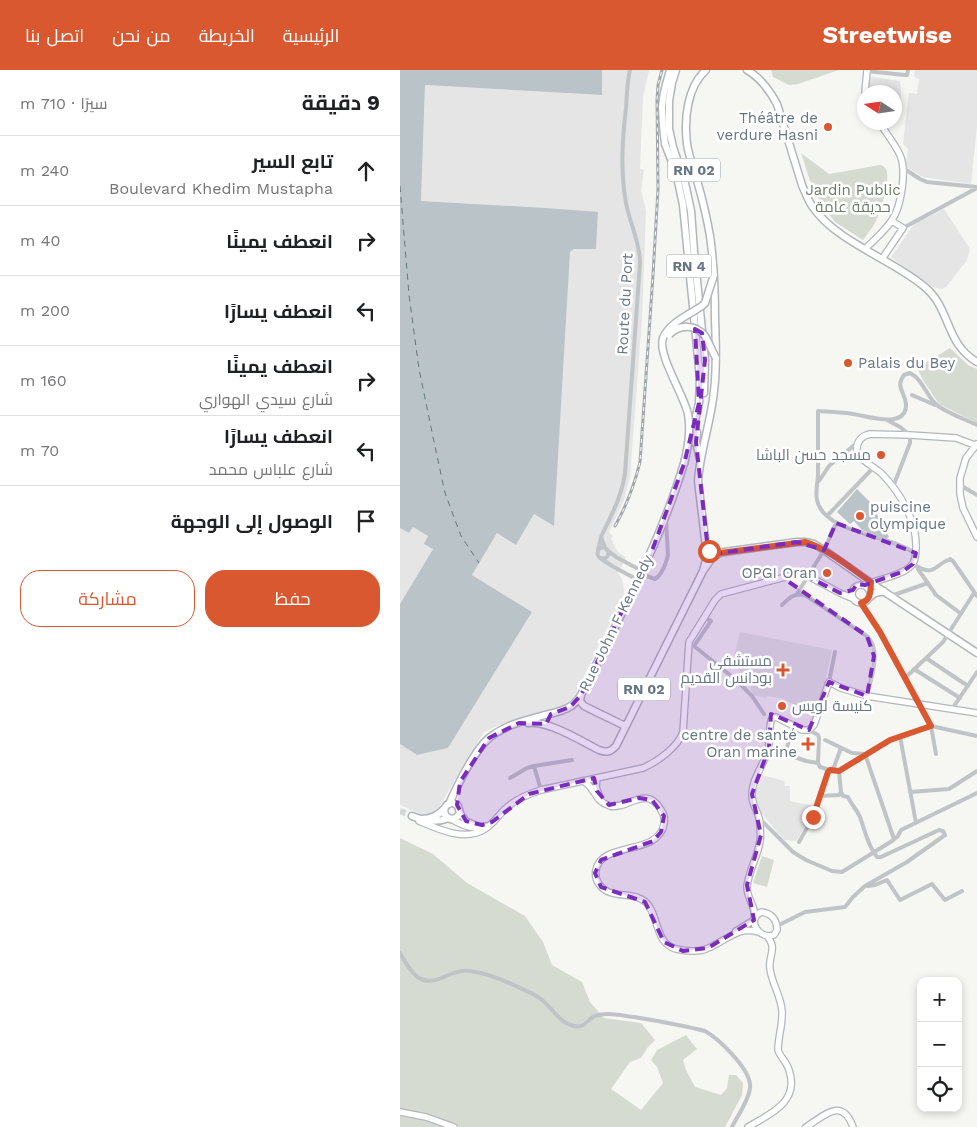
<!DOCTYPE html>
<html lang="ar">
<meta charset="utf-8">
<style>
:root{--surface:#fff;--page:#f6f6f6;--text:#202124;--muted:#757577;--line:#e0e0e0;--accent:#da5830}
body{margin:0;font-family:"Work Sans",Cairo,sans-serif;background:var(--page);color:var(--text);direction:rtl}
.controls{position:absolute;right:15px;bottom:15px;display:grid;overflow:hidden;border-radius:10px;box-shadow:0 2px 8px #0003}
.controls button{width:45px;height:45px;display:grid;place-items:center;padding:0;border:0;border-bottom:1px solid var(--line);background:var(--surface);color:var(--text);font:25px sans-serif}
.compass{position:absolute;left:457px;top:15px;width:45px;height:45px;border-radius:50%;background:var(--surface);box-shadow:0 2px 8px #0003;rotate:282deg}
.stop{position:absolute;width:15px;height:15px;margin:-11px;border:4px solid #da5830;border-radius:50%;background:#fff}
.stop.end{background:#da5830;border-color:#fff;box-shadow:0 1px 5px #0008}
.list{margin:0;padding:0;list-style:none}
h2{display:flex;justify-content:space-between;align-items:center;height:65px;margin:0;padding:0 20px;font-size:21px}
h2 small{font-size:16px;font-weight:400;color:var(--muted)}
.list li{display:grid;grid-template-columns:32px 1fr auto;gap:15px;align-items:center;box-sizing:border-box;height:70px;padding:0 20px;border-top:1px solid var(--line)}
.list b{display:block;font-size:19px;white-space:nowrap}
.list p{margin:0;font-size:16px;white-space:nowrap;color:var(--muted)}
.list em{font-size:16px;font-style:normal;color:var(--muted)}
.actions{display:flex;gap:10px;padding:15px 20px}
.actions a{flex:1;padding:11px 0;border:1px solid var(--accent);border-radius:20px;text-align:center;font-size:18px;color:var(--accent)}
.actions .main{background:var(--accent);color:#fff}
.icon{flex:none;width:28px;height:28px;fill:none;stroke:currentColor;stroke-width:2;stroke-linecap:round;stroke-linejoin:round}
.map{position:relative;flex:none;width:577px;height:1057px;overflow:hidden;direction:ltr}
header{display:flex;align-items:center;gap:30px;box-sizing:border-box;height:70px;padding:0 25px;background:var(--accent);color:#fff}
header strong{font-size:24px}
nav{display:flex;gap:28px;margin-inline-start:auto;font-size:18px}
main{display:flex}
aside{flex:1;background:var(--surface)}
.map>svg:first-child{display:block}
.built{fill:#e4e5e4}
.green{fill:#d6dbd2}
.water{fill:#b9c3c8}
.lines{fill:none;stroke-linecap:round;stroke-linejoin:round}
.ferry{stroke:#63777f;stroke-width:1;stroke-dasharray:6 5;stroke-linecap:butt}
.primary-tunnel{stroke:#d2d6d7;stroke-width:6;stroke-dasharray:6 3;stroke-linecap:butt}
.secondary-casing{stroke:#b2b7bc;stroke-width:8}
.primary-casing{stroke:#b1b6ba;stroke-width:9}
.street{stroke:#c0c4c7;stroke-width:4}
.secondary{stroke:#fff;stroke-width:5.5}
.primary{stroke:#fff;stroke-width:6}
.rail-casing{stroke:#a1a7ac;stroke-width:3}
.rail{stroke:#fff;stroke-width:1;stroke-dasharray:4;stroke-linecap:butt}
.primary-bridge-casing{stroke:#b1b6ba;stroke-width:9;stroke-linecap:butt}
.primary-bridge{stroke:#fff;stroke-width:6}
.route{stroke:#da5830;stroke-width:6}
.marked{fill:#7b2cbf;fill-opacity:0.2;stroke:#7b2cbf;stroke-width:4;stroke-dasharray:10 6;stroke-linejoin:round}
.poi-dot{fill:#da5830;stroke:#fff;stroke-width:2}
.labels{text-anchor:middle;dominant-baseline:central;stroke-width:5;stroke-linejoin:round;paint-order:stroke}
.shield{fill:#fff;stroke:#959fa8;stroke-width:1}
.shield-label{font-size:14px;font-weight:bold;fill:#677683}
.poi-label{font-size:15px;fill:#677683;stroke:#fff;text-anchor:end}
.park-label{font-size:15px;fill:#697a65;stroke:#fff}
.street-label{font-size:15px;fill:#677683;stroke:#fff}
</style>
<header>
<strong>Streetwise</strong>
<nav><a>الرئيسية</a><a>الخريطة</a><a>من نحن</a><a>اتصل بنا</a></nav>
</header>
<main>
<div class="map">
<svg width="577" height="1057" viewBox="0 0 577 1057">
<rect width="100%" height="100%" fill="#f6f6f3"/>
<path class="built" d="M202 0H249L243 27 240 99 244 100 241 121 246 141 242 249 230 407 224 430 209 462 213 466 211 469 215 477 219 483 226 487 218 504 221 507 223 513 224 524 173 629 164 637 100 655 84 662 63 696 38 739 31 744H21L0 735V674L17 685 48 678 132 542 72 505 97 463 117 474 134 444 154 455 170 182 173 179 196 178 198 143 146 138 21 131 25 15 201 25Z
M515 0H577V56L571 114 523 107 506 97 508 79 503 74 509 23 517 24 519 9 514 7Z
M466 6 500 11 501 21V37L495 42 494 22H465Z
M544 139 570 179 567 190 546 217 541 219 533 217 491 187 514 154Z
M13 457 29 467 33 479 0 534V458L9 463Z
M340 562 432 580 421 631 415 645 381 628 367 626 366 628 353 625 346 606 332 594Z
M362 705 384 711 385 716H390V731L414 736 412 745 396 771 385 770 377 762 357 737 354 726Z"/>
<path class="green" d="M371 0H439L398 14 389 15 373 7Z
M401 83 429 104 480 95C483 96 484 96 486 99 491 109 480 144 475 153 472 159 467 164 463 170L435 152 421 134 411 114Z
M550 278 568 295 577 299V353L539 334 523 310 517 298Z
M0 768 33 784 67 813 125 846 143 872 152 895 182 912 190 932 204 948 241 953 255 970 248 977 241 988 230 992 211 1019 241 1040 263 1013 257 997 251 990 257 980 286 965 297 979 283 990 286 1000 295 1017 321 1025 327 1018 329 1005H336L343 1013 342 1025 325 1057H0Z
M362 786 374 790 367 817 353 813Z"/>
<path class="water" d="M0 0H202V25L25 15 21 131 146 138 198 142 196 179H174L170 182 154 456 134 444 116 475 97 463 72 505 132 542 48 678 17 685 0 674V534L33 479 24 474 28 466 13 457 9 463 0 458Z
M457 419 471 433 489 467 486 469 462 460 454 451 450 454 437 442Z"/>
<g class="lines">
<path class="ferry" d="M0 116 9 225 19 299 33 367 45 423 61 466 79 493"/>
<path class="primary-tunnel" d="M0 741 12 746"/>
<defs>
<path id="secondary" d="M465 22 467 0
M465 179C474 170 485 161 492 150 501 137 507 101 500 85 495 74 486 63 479 52
M482 189 503 158 492 151
M577 374 566 388 560 408V424L563 438 577 467
M465 515C478 509 501 506 511 496 515 492 516 484 516 478 517 451 500 422 481 403 473 396 463 392 457 383 456 373 460 366 470 364L510 365 556 368 577 376
M452 524a9 9 0 1 1 18 0a9 9 0 1 1-18 0Z
M197 708 196 717 199 725
M183 711C186 713 189 715 191 718 197 726 199 733 210 736 227 740 247 714 261 740 264 744 265 749 264 754 259 786 201 771 196 800 195 805 196 810 199 814 211 832 237 818 249 836 259 851 256 873 276 879 285 881 294 882 303 880 322 875 336 855 358 862
M60 743 66 751 75 755
M51 749C62 755 74 761 86 756
M19 751C38 759 65 772 85 759 93 754 98 746 104 740 114 730 128 724 141 720L243 698C257 692 278 677 283 662L289 572 315 530 321 524 397 504 408 506 440 523 454 529
M361 842C371 843 377 849 377 860L374 865C359 870 346 850 361 842Z
M354 849C357 837 346 828 347 816 349 800 358 786 360 771 361 766 360 753 359 748 357 740 352 734 352 726 351 709 365 694 368 679 371 669 368 657 372 648L376 647 402 660H409L414 655 429 612 441 618 467 626 577 643
M336 861 354 850
M0 1042 26 1047 54 1057
M348 1057C370 1044 400 1032 389 1000 387 992 380 987 378 980 378 967 383 954 382 941 381 926 372 914 370 899 368 885 378 879 367 866
M406 1057C424 1046 442 1026 453 1057"/>
<path id="primary" d="M270 0 265 18 263 28 262 37 263 56 265 74 276 102 283 135 300 308 299 333 290 373
M276 0 272 13 269 31V59L273 77 285 113 291 141 294 181 305 290 304 323
M347 0C361 8 370 21 377 34L402 115C405 122 408 130 412 136 437 173 493 189 526 218 551 240 545 273 577 292
M297 362 296 372 300 389
M317 483 397 472H405L414 474 424 480 471 513 577 583
M303 501 307 486 298 411C300 381 311 352 314 321 317 297 316 273 315 249 315 222 314 194 310 166 307 149 303 131 298 114 295 101 289 88 287 74 284 49 287 17 306 0
M470 527 475 523 484 521
M181 625 180 631 184 636 225 656
M128 653C150 651 179 670 199 680 207 683 210 682 216 676L303 501 312 488 320 483
M49 734C58 714 73 682 89 668 105 655 126 650 145 645 154 643 164 641 171 636 175 634 178 629 181 625 219 548 261 472 285 390
M12 746C24 751 36 753 49 748
M21 749C30 749 38 746 44 739 47 736 45 735 50 733 54 732 55 734 58 736L60 743 56 748 50 749 45 745 44 739"/>
</defs>
<use href="#secondary" class="secondary-casing"/>
<use href="#primary" class="primary-casing"/>
<path class="street" d="M466 1 505 5H507L508 0
M503 98 520 109 527 112 577 117
M503 158 577 118
M512 325 535 335
M487 350 500 357 510 365V373L493 417
M419 411 429 396 458 372
M560 415 577 425
M427 446 474 397
M201 467C211 446 222 426 225 403L240 193C240 172 230 154 226 133 220 101 222 70 226 38 227 25 227 12 230 0
M197.5 483a5.5 5.5 0 1 1 11 0a5.5 5.5 0 1 1-11 0Z
M198 480 201 467 205 478
M207 480 216 487 242 501
M516 483C508 479 500 475 491 472 470 464 422 457 417 430 415 421 418 412 418 403 418 382 418 361 418 341 430 342 442 342 453 344 467 346 507 360 506 334 505 322 495 317 504 305L510 303C524 310 526 327 538 336 550 344 564 349 577 355
M200 488 212 496 238 510
M513 494C536 508 532 496 550 489L553 491 577 526
M518 499 536 525 560 543
M241 504 255 509C262 505 266 493 268 485L266 450
M397 524 424 480 436 453
M491 526 528 513
M461 533 479 562 531 656 536 684
M382 535C390 527 394 523 405 525L467 566C482 581 471 607 467 626
M304 547 311 551 294 576 335 609 352 626 364 644
M526 588 568 616
M514 599 560 628
M505 608 543 572 574 523
M429 612 435 582
M552 639 577 602
M409 660 418 665 419 668 418 693 420 697 430 700 439 701 490 670 531 656 577 666
M500 666 516 753
M425 670 452 683 465 684 494 769
M369 678 406 691 418 693
M385 684 393 656
M134 696 141 720
M110 708 127 698 134 696 172 690
M510 722 549 719 577 701
M420 726 439 725 441 722 439 701
M359 748 393 782 406 790 432 801 442 802 492 771 498 766 501 760 577 723
M399 772 413 747 428 703 434 697 441 678
M468 816 475 815 487 810 500 830 532 814 545 830 562 821
M377 856 405 842 445 837 453 827 465 816 507 792 545 765 543 761 539 760 481 787H477C468 776 465 761 460 747 457 740 451 734 448 727L443 726 441 722
M0 883C12 904 20 919 46 906 54 903 60 900 68 901 87 902 112 914 129 922 133 924 139 927 142 930 153 938 159 953 174 956 185 958 185 952 193 947 197 945 203 944 208 944 216 944 226 946 234 947 258 951 282 955 305 961 319 969 348 997 350 1014 352 1025 337 1047 332 1057"/>
<use href="#secondary" class="secondary"/>
<use href="#primary" class="primary"/>
<defs>
<path id="rail" d="M215 456C227 435 234 416 240 392L253 205 258 119 257 30 258 15 262 0"/>
</defs>
<use href="#rail" class="rail-casing"/>
<use href="#rail" class="rail"/>
<defs>
<path id="primary-bridge" d="M269 265C279 254 296 254 305 266 309 273 312 281 316 288
M284 394C288 377 291 361 288 344 284 325 257 284 263 268 269 253 290 244 302 236L305 233 314 205"/>
</defs>
<use href="#primary-bridge" class="primary-bridge-casing"/>
<use href="#primary-bridge" class="primary-bridge"/>
</g>
<g class="lines">
<path class="route" d="M309 481 311 483H320L405 472C429 479 450 498 471 512 470 521 472 530 461 533L480 562 531 656 490 670 439 701 430 700 428 702 413 747"/>
</g>
<path class="marked" d="M295 259 302 263 305 290 296 372 309 489 320 483 397 472 424 480 436 453 516 483 513 494 502 502 465 515 457 514 453 520 440 523 396 501 389 512 467 566 474 586 467 626 429 612 409 660 371 644 369 678 352 724 361 765 347 815 354 850 308 878 283 881 264 872 245 832 201 817 195 803 201 790 253 771 261 762 264 746 252 730 239 728 209 735 197 721 194 708 129 724 92 752 82 755 66 751 57 735 60 712 89 668 119 653 146 654 151 644 170 637 181 625 253 478 284 394 299 333Z"/>
<g class="poi-dot">
<circle cx="428" cy="57" r="5"/>
<circle cx="448" cy="293" r="5"/>
<circle cx="481" cy="385" r="5"/>
<circle cx="460" cy="446" r="5"/>
<circle cx="427" cy="503" r="5"/>
<path d="M380.5 592.5h5v5h5v5h-5v5h-5v-5h-5v-5h5z"/>
<circle cx="382" cy="636" r="5"/>
<path d="M405.5 666.5h5v5h5v5h-5v5h-5v-5h-5v-5h5z"/>
</g>
<g class="labels">
<g class="shield">
<rect x="268" y="88.5" width="52" height="23" rx="4"/>
<rect x="266.5" y="184.5" width="45" height="23" rx="4"/>
<rect x="218" y="607.5" width="52" height="23" rx="4"/>
</g>
<g class="shield-label">
<text x="294" y="100">RN 02</text>
<text x="289" y="196">RN 4</text>
<text x="244" y="619">RN 02</text>
</g>
<g class="poi-label">
<text x="418" y="48">Théâtre de<tspan x="418" dy="17">verdure Hasni</tspan></text>
<text x="458" y="293" text-anchor="start">Palais du Bey</text>
<text x="471" y="385">مسجد حسن الباشا</text>
<text x="470" y="437" text-anchor="start">puiscine<tspan x="470" dy="17">olympique</tspan></text>
<text x="417" y="503">OPGI Oran</text>
<text x="372" y="591">مستشفى<tspan x="372" dy="17">بودانس القديم</tspan></text>
<text x="392" y="636" text-anchor="start">كنيسة لويس</text>
<text x="397" y="665">centre de santé<tspan x="397" dy="17">Oran marine</tspan></text>
</g>
<g class="park-label">
<text x="453" y="120">Jardin Public<tspan x="453" dy="17">حديقة عامة</tspan></text>
</g>
<g class="street-label">
<text transform="translate(225 234) rotate(-87)">Route du Port</text>
<text transform="translate(216 553) rotate(-64)">Rue John F Kennedy</text>
</g>
</g>
</svg>
<div class="controls">
<button>+</button>
<button>−</button>
<button><svg class="icon" aria-label="locate" viewBox="0 0 24 24"><circle cx="12" cy="12" r="6"/><path d="M12 2v4M12 18v4M2 12h4M18 12h4"/></svg></button>
</div>
<svg class="compass" viewBox="-18 -18 36 36"><path d="M0-13l5 13h-10z" fill="#e53935"/><path d="M0 13l5-13h-10z" fill="#757577"/></svg>
<div class="stop" style="left:309px;top:481px"></div>
<div class="stop end" style="left:413px;top:747px"></div>
</div>
<aside>
<h2>9 دقيقة<small>سيرًا · 710 m</small></h2>
<ul class="list">
<li><svg class="icon" aria-label="ahead" viewBox="0 0 24 24"><path d="M12 20V5M6 11l6-6 6 6"/></svg><div><b>تابع السير</b><p>Boulevard Khedim Mustapha</p></div><em>240 m</em></li>
<li><svg class="icon" aria-label="right" viewBox="0 0 24 24"><path d="M7 20v-9h11M14 6l5 5-5 5"/></svg><div><b>انعطف يمينًا</b></div><em>40 m</em></li>
<li><svg class="icon" aria-label="left" viewBox="0 0 24 24"><path d="M17 20v-9H6M10 6l-5 5 5 5"/></svg><div><b>انعطف يسارًا</b></div><em>200 m</em></li>
<li><svg class="icon" aria-label="right" viewBox="0 0 24 24"><path d="M7 20v-9h11M14 6l5 5-5 5"/></svg><div><b>انعطف يمينًا</b><p>شارع سيدي الهواري</p></div><em>160 m</em></li>
<li><svg class="icon" aria-label="left" viewBox="0 0 24 24"><path d="M17 20v-9H6M10 6l-5 5 5 5"/></svg><div><b>انعطف يسارًا</b><p>شارع علباس محمد</p></div><em>70 m</em></li>
<li><svg class="icon" aria-label="arrive" viewBox="0 0 24 24"><path d="M6 21V4h12l-3 4 3 4H6"/></svg><div><b>الوصول إلى الوجهة</b></div></li>
</ul>
<div class="actions"><a class="main">حفظ</a><a>مشاركة</a></div>
</aside>
</main>
